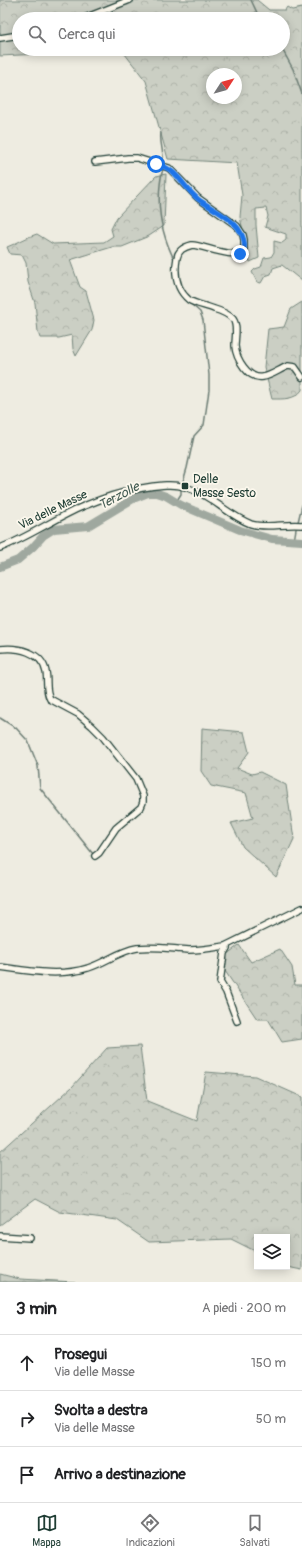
<!DOCTYPE html>
<html lang="it">
<meta charset="utf-8">
<style>
:root{--surface:#fff;--page:#f2f2f2;--text:#202124;--muted:#757577;--line:#e0e0e0;--accent:#1f3d34}
body{margin:0;font-family:Pangolin,sans-serif;background:var(--page);color:var(--text)}
.controls{position:absolute;right:12px;bottom:12px;display:grid;overflow:hidden;border-radius:0px;box-shadow:0 2px 10px #0003}
.controls button{width:36px;height:36px;display:grid;place-items:center;padding:0;border:0;border-bottom:1px solid var(--line);background:var(--surface);color:var(--text);font:20px sans-serif}
.compass{position:absolute;left:206px;top:68px;width:36px;height:36px;border-radius:50%;background:var(--surface);box-shadow:0 2px 10px #0003;rotate:54deg}
.stop{position:absolute;width:12px;height:12px;margin:-9px;border:3px solid #1a73e8;border-radius:50%;background:#fff}
.stop.end{background:#1a73e8;border-color:#fff;box-shadow:0 1px 4px #0008}
.list{margin:0;padding:0;list-style:none}
h2{display:flex;justify-content:space-between;align-items:center;height:52px;margin:0;padding:0 16px;font-size:17px}
h2 small{font-size:13px;font-weight:400;color:var(--muted)}
.list li{display:grid;grid-template-columns:26px 1fr auto;gap:12px;align-items:center;box-sizing:border-box;height:56px;padding:0 16px;border-top:1px solid var(--line)}
.list b{display:block;font-size:15px;white-space:nowrap}
.list p{margin:0;font-size:13px;white-space:nowrap;color:var(--muted)}
.list em{font-size:13px;font-style:normal;color:var(--muted)}
.icon{flex:none;width:22px;height:22px;fill:none;stroke:currentColor;stroke-width:2;stroke-linecap:round;stroke-linejoin:round}
.map{position:relative;flex:none;width:302px;height:1282px;overflow:hidden}
.search{position:absolute;background:var(--surface);box-shadow:0 2px 10px #0003;left:12px;right:12px;top:12px;height:44px;display:flex;align-items:center;gap:10px;box-sizing:border-box;padding:0 14px;border-radius:22px;color:var(--muted);font-size:15px}
.sheet{height:220px;background:var(--surface)}
nav{display:flex;justify-content:space-around;align-items:center;box-sizing:border-box;height:56px;border-top:1px solid var(--line);background:var(--surface);font-size:11px;color:var(--muted)}
nav a{display:grid;justify-items:center;gap:2px}
nav .on{color:var(--accent)}
.map>svg:first-child{display:block}
.forest{fill:url(#forest-crowns);stroke:#75867c;fill-rule:evenodd}
.lines{fill:none;stroke-linecap:round;stroke-linejoin:round}
.stream{stroke:#6c7d74;stroke-width:1.5}
.river{stroke:#9fa89f;stroke-width:8}
.minor-casing{stroke:#1f3d34;stroke-width:8}
.minor{stroke:#fbf7ec;stroke-width:5.5}
.route{stroke:#1a73e8;stroke-width:5}
.poi-dot{fill:#1f3d34;stroke:#fbf7ec;stroke-width:1.5}
.labels{text-anchor:middle;dominant-baseline:central;stroke-width:3.5;stroke-linejoin:round;paint-order:stroke}
.poi-label{font-size:12px;fill:#1f3d34;stroke:#fbf7ec;text-anchor:start}
.street-label{font-size:12px;fill:#1f3d34;stroke:#fbf7ec}
.water-label{font-size:13px;font-style:italic;fill:#455d54;stroke:#fbf7ec}
</style>
<div class="map">
<svg width="302" height="1282" viewBox="0 0 302 1282">
<defs>
<pattern id="forest-crowns" width="20" height="18" patternUnits="userSpaceOnUse"><rect width="20" height="18" fill="#cbcfc4"/><path d="M2 6a3 3 0 1 1 6 0M12 15a3 3 0 1 1 6 0" fill="none" stroke="#aeb3a9"/></pattern>
</defs>
<rect width="100%" height="100%" fill="#eeece1"/>
<filter id="ink" filterUnits="userSpaceOnUse"><feTurbulence type="fractalNoise" baseFrequency=".025" numOctaves="2"/><feDisplacementMap in="SourceGraphic" scale="8" xChannelSelector="R" yChannelSelector="G"/><feConvolveMatrix kernelMatrix="1 2 1 2 8 2 1 2 1" color-interpolation-filters="sRGB"/></filter>
<g filter="url(#ink)">
<path class="forest" d="M0 0H257L269 10H285L287 7 292 10 302 8V281L282 265 273 268 271 274 265 276 261 283 257 282 252 272 255 269 261 267 264 258 271 257 274 252V241L282 243 286 240V234L265 227 268 216 266 208 256 209V225L259 258 250 262 240 217 242 195 237 163 168 159 146 81 121 49H283V19H19V49H60L39 54 0 56ZM212 74H236V98H212Z
M166 174 164 226 149 236 122 247H112L70 260 80 287 86 291 94 320 92 330 76 356 73 349 72 335 59 338H40L38 332 35 303 28 282 26 263 22 255 10 254 7 247C18 243 26 237 37 234L53 244 104 242 113 236 111 229 117 217 156 176Z
M302 302V390C295 400 283 399 272 399L264 367 268 329 284 327 291 309Z
M202 728 244 732 249 752 237 768 252 774 260 772 286 785 294 839 276 877 243 847 231 823 253 818 246 793 211 786 201 771Z
M239 945 251 962 280 949 292 967 295 985H302V1039L282 1042 268 1019H257L225 971 226 955Z
M140 1046 147 1101 197 1121 206 1072 255 1076 302 1097V1270L287 1267V1237H257V1252L231 1239 149 1242 117 1220 60 1212 35 1199 0 1225V1152L72 1087 107 1048Z
M0 1274 20 1279 75 1282H0Z"/>
<g class="lines">
<path class="stream" d="M251 0 260 19
M282 49 293 69 302 94
M161 133C159 143 165 154 163 165
M163 168C155 201 160 232 175 261
M182 485 187 468 194 436 204 425 209 390V375L203 320 200 312 192 305
M176 502 181 494V489
M298 522 302 505
M294 541 296 529
M0 718 16 728 28 741 38 766 40 788 93 854"/>
<path class="river" d="M0 567 18 560 33 547 43 536 54 529 88 526 133 499 148 493H157L166 496 181 505 240 530 272 539 302 541"/>
<defs>
<path id="minor" d="M82 19 130 0
M0 38 19 35
M95 162 128 158H137L169 168 198 198 237 226 243 235 244 240V251C233 259 205 246 192 245 184 247 178 250 177 258 174 274 176 289 189 300 195 304 207 306 214 309 221 311 228 314 233 319 238 326 235 338 235 346 236 358 248 380 263 377 271 376 280 369 288 366L295 367 302 377
M0 548C29 537 55 518 84 506 103 498 122 492 142 488 156 486 171 483 185 487 210 494 227 515 251 524 267 529 285 523 302 525
M0 649C17 647 42 651 46 672 48 681 45 690 50 699L78 714 92 726 103 737 136 779 143 796V802L141 807 116 828 99 853 95 856
M225 946 227 948 224 953 220 982 226 992 237 1021
M0 967C29 971 60 977 88 968 105 963 119 951 137 948 154 946 172 949 189 950 201 950 213 948 225 946L302 908
M0 1236 30 1238"/>
</defs>
<use href="#minor" class="minor-casing"/>
<use href="#minor" class="minor"/>
</g>
</g>
<g class="lines" filter="url(#ink)">
<path class="route" d="M156 164C178 169 182 186 198 199 210 208 229 216 238 228 243 235 246 242 244 251L240 254"/>
</g>
<rect class="poi-dot" x="181" y="482" width="8" height="8" rx="2"/>
<g class="labels">
<g class="poi-label">
<text x="193" y="479">Delle<tspan x="193" dy="14">Masse Sesto</tspan></text>
</g>
<g class="street-label">
<text transform="translate(53 510) rotate(-26)">Via delle Masse</text>
</g>
<g class="water-label">
<text transform="translate(119 496) rotate(-28)">Terzolle</text>
</g>
</g>
</svg>
<div class="controls">
<button><svg class="icon" aria-label="layers" viewBox="0 0 24 24"><path d="M12 4l9 5-9 5-9-5zM3 14l9 5 9-5"/></svg></button>
</div>
<svg class="compass" viewBox="-18 -18 36 36"><path d="M0-13l5 13h-10z" fill="#e53935"/><path d="M0 13l5-13h-10z" fill="#757577"/></svg>
<div class="stop" style="left:156px;top:164px"></div>
<div class="stop end" style="left:240px;top:254px"></div>
<div class="search"><svg class="icon" aria-label="search" viewBox="0 0 24 24"><circle cx="10" cy="10" r="6"/><path d="M15 15l6 6"/></svg>Cerca qui</div>
</div>
<section class="sheet">
<h2>3 min<small>A piedi · 200 m</small></h2>
<ul class="list">
<li><svg class="icon" aria-label="ahead" viewBox="0 0 24 24"><path d="M12 20V5M6 11l6-6 6 6"/></svg><div><b>Prosegui</b><p>Via delle Masse</p></div><em>150 m</em></li>
<li><svg class="icon" aria-label="right" viewBox="0 0 24 24"><path d="M7 20v-9h11M14 6l5 5-5 5"/></svg><div><b>Svolta a destra</b><p>Via delle Masse</p></div><em>50 m</em></li>
<li><svg class="icon" aria-label="arrive" viewBox="0 0 24 24"><path d="M6 21V4h12l-3 4 3 4H6"/></svg><div><b>Arrivo a destinazione</b></div></li>
</ul>
</section>
<nav>
<a class="on"><svg class="icon" aria-label="map" viewBox="0 0 24 24"><path d="M3 6l6-2 6 2 6-2v14l-6 2-6-2-6 2zM9 4v14M15 6v14"/></svg>Mappa</a>
<a><svg class="icon" aria-label="directions" viewBox="0 0 24 24"><path d="M12 3l9 9-9 9-9-9zM9 14v-3h6M13 9l2 2-2 2"/></svg>Indicazioni</a>
<a><svg class="icon" aria-label="saved" viewBox="0 0 24 24"><path d="M7 4h10v16l-5-4-5 4z"/></svg>Salvati</a>
</nav>
